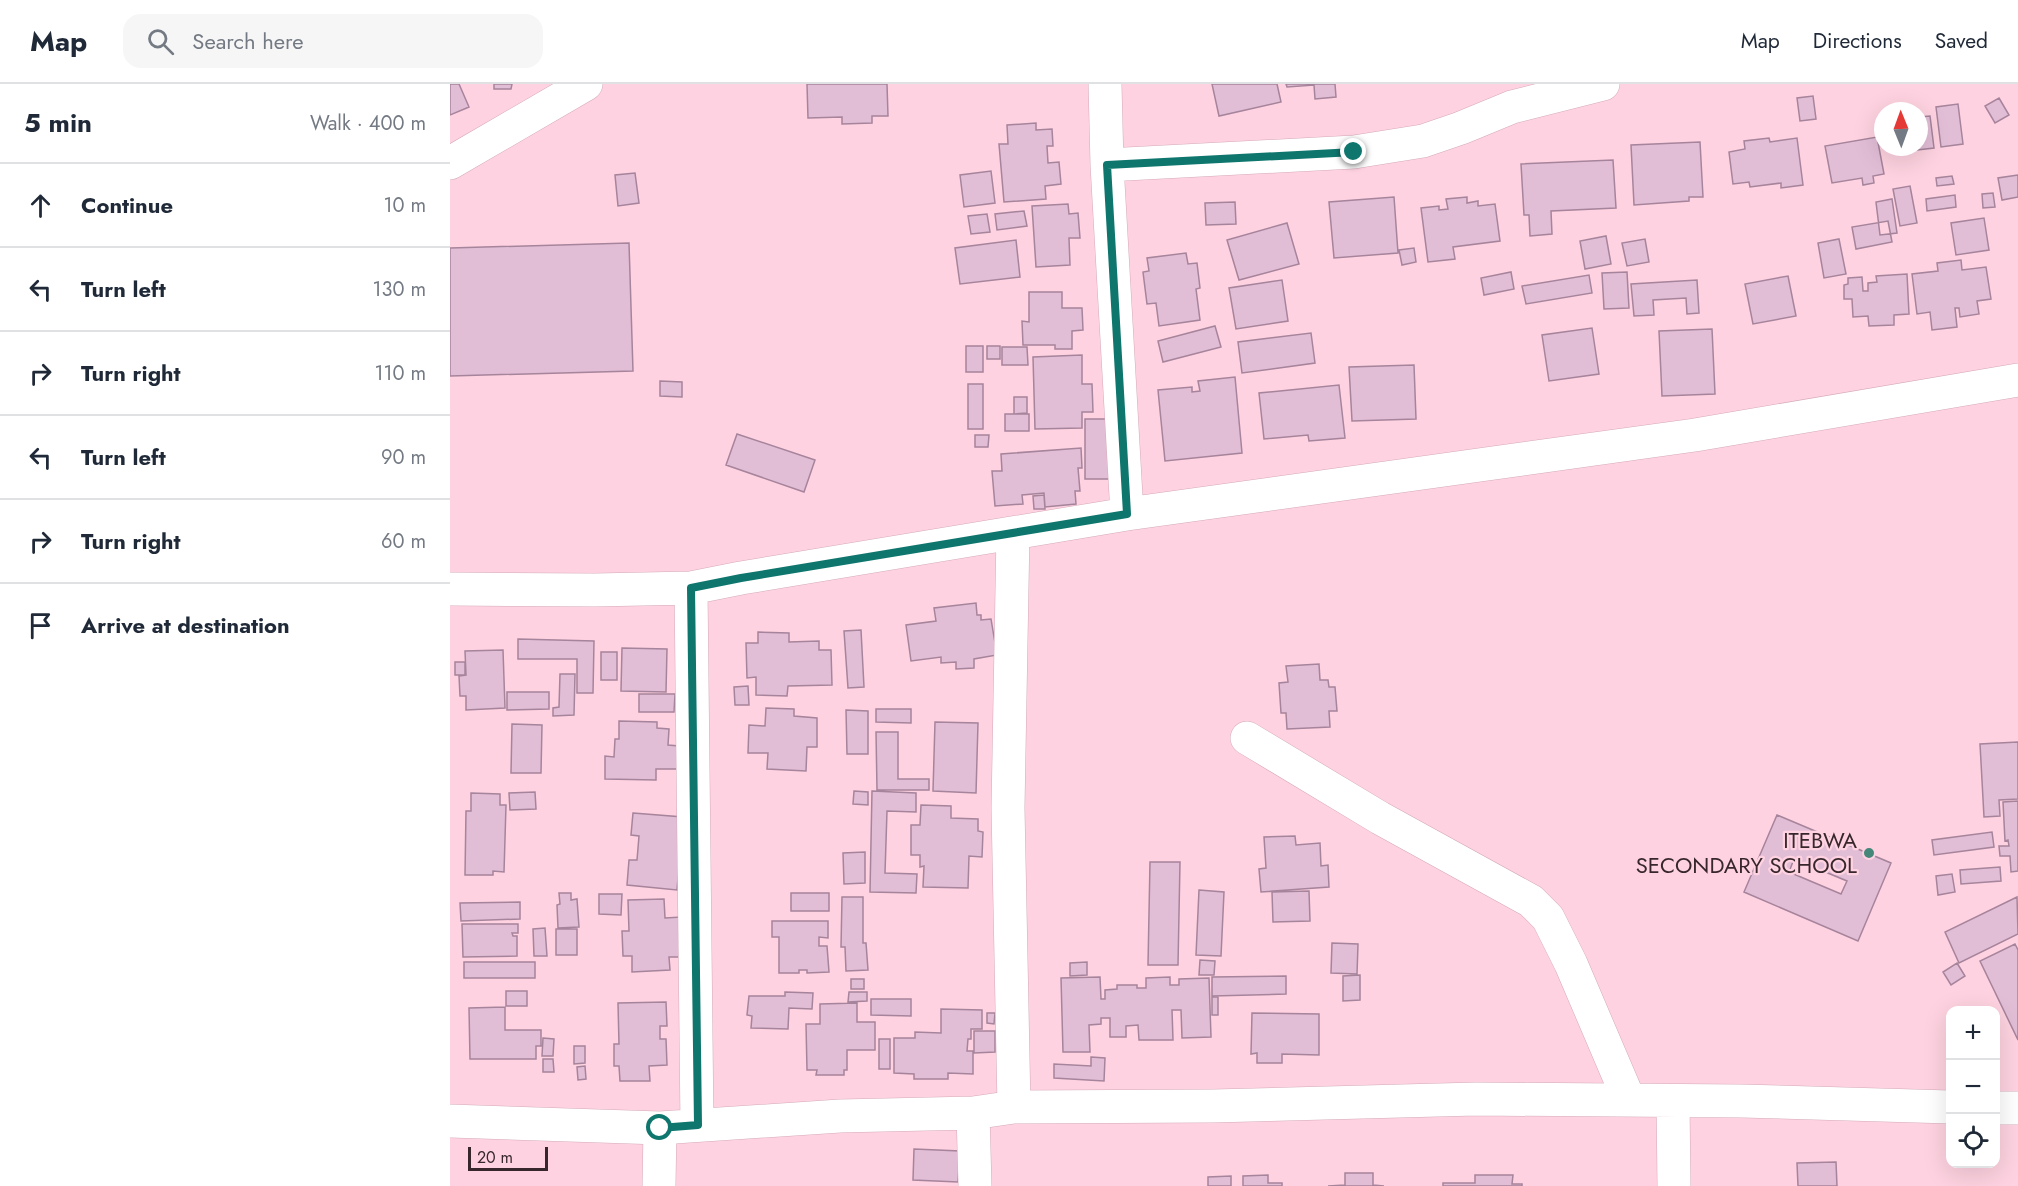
<!DOCTYPE html>
<meta charset="utf-8">
<style>
:root{--surface:#fff;--page:#f6f6f7;--text:#1f2937;--muted:#747a83;--line:#e0e1e3}
body{margin:0;font-family:Jost,sans-serif;background:var(--page);color:var(--text)}
.controls{position:absolute;right:18px;bottom:18px;display:grid;overflow:hidden;border-radius:12px;box-shadow:0 6px 24px #0002}
.controls button{width:54px;height:54px;display:grid;place-items:center;padding:0;border:0;border-bottom:2px solid var(--line);background:var(--surface);color:var(--text);font:30px sans-serif}
.compass{position:absolute;left:1424px;top:18px;width:54px;height:54px;border-radius:50%;background:var(--surface);box-shadow:0 6px 24px #0002;rotate:359deg}
.scale{position:absolute;left:18px;bottom:15px;width:80px;box-sizing:border-box;padding-left:6px;border:3px solid #37272c;border-top:0;font-size:16px;line-height:21px;white-space:nowrap;color:#37272c;-webkit-text-stroke:4px #fed2e0;paint-order:stroke}
.stop{position:absolute;width:18px;height:18px;margin:-14px;border:4px solid #0f766e;border-radius:50%;background:#fff}
.stop.end{background:#0f766e;border-color:#fff;box-shadow:0 2px 6px #0008}
.list{margin:0;padding:0;list-style:none}
h2{display:flex;justify-content:space-between;align-items:center;height:78px;margin:0;padding:0 24px;font-size:26px}
h2 small{font-size:20px;font-weight:400;color:var(--muted)}
.list li{display:grid;grid-template-columns:39px 1fr auto;gap:18px;align-items:center;box-sizing:border-box;height:84px;padding:0 24px;border-top:2px solid var(--line)}
.list b{display:block;font-size:22px;white-space:nowrap}
.list em{font-size:20px;font-style:normal;color:var(--muted)}
.icon{flex:none;width:33px;height:33px;fill:none;stroke:currentColor;stroke-width:2;stroke-linecap:round;stroke-linejoin:round}
.map{position:relative;flex:none;width:1568px;height:1102px;overflow:hidden}
header{display:flex;align-items:center;gap:36px;box-sizing:border-box;height:84px;padding:0 30px;background:var(--surface);border-bottom:2px solid var(--line)}
header strong{font-size:28px}
nav{display:flex;gap:33px;margin-inline-start:auto;font-size:21px}
.search{width:420px;height:54px;background:var(--page);display:flex;align-items:center;gap:15px;box-sizing:border-box;padding:0 21px;border-radius:18px;color:var(--muted);font-size:22px}
main{display:flex}
aside{flex:1;background:var(--surface)}
.map>svg:first-child{display:block}
.building{fill:#e2bed6;stroke:#a6849b;stroke-width:1.5;fill-rule:evenodd}
.lines{fill:none;stroke-linecap:round;stroke-linejoin:round}
.street-casing{stroke:#d5abb8;stroke-width:34}
.street{stroke:#fff;stroke-width:33}
.route{stroke:#0f766e;stroke-width:8}
.poi-dot{fill:#45887a;stroke:#fed2e0;stroke-width:2}
.labels{text-anchor:middle;dominant-baseline:central;stroke-width:4.5;stroke-linejoin:round;paint-order:stroke}
.poi-label{font-size:22px;fill:#37272c;stroke:#fed2e0;text-anchor:end}
</style>
<header>
<strong>Map</strong>
<div class="search"><svg class="icon" aria-label="search" viewBox="0 0 24 24"><circle cx="10" cy="10" r="6"/><path d="M15 15l6 6"/></svg>Search here</div>
<nav><a>Map</a><a>Directions</a><a>Saved</a></nav>
</header>
<main>
<aside>
<h2>5 min<small>Walk · 400 m</small></h2>
<ul class="list">
<li><svg class="icon" aria-label="ahead" viewBox="0 0 24 24"><path d="M12 20V5M6 11l6-6 6 6"/></svg><div><b>Continue</b></div><em>10 m</em></li>
<li><svg class="icon" aria-label="left" viewBox="0 0 24 24"><path d="M17 20v-9H6M10 6l-5 5 5 5"/></svg><div><b>Turn left</b></div><em>130 m</em></li>
<li><svg class="icon" aria-label="right" viewBox="0 0 24 24"><path d="M7 20v-9h11M14 6l5 5-5 5"/></svg><div><b>Turn right</b></div><em>110 m</em></li>
<li><svg class="icon" aria-label="left" viewBox="0 0 24 24"><path d="M17 20v-9H6M10 6l-5 5 5 5"/></svg><div><b>Turn left</b></div><em>90 m</em></li>
<li><svg class="icon" aria-label="right" viewBox="0 0 24 24"><path d="M7 20v-9h11M14 6l5 5-5 5"/></svg><div><b>Turn right</b></div><em>60 m</em></li>
<li><svg class="icon" aria-label="arrive" viewBox="0 0 24 24"><path d="M6 21V4h12l-3 4 3 4H6"/></svg><div><b>Arrive at destination</b></div></li>
</ul>
</aside>
<div class="map">
<svg width="1568" height="1102" viewBox="0 0 1568 1102">
<rect width="100%" height="100%" fill="#fed2e0"/>
<path class="building" d="M0 0H9L19 23 0 31Z
M44 0H62L61 5H44Z
M357 0H437L438 32H422V39L392 40V33L358 34Z
M762 0H827L831 18 769 32Z
M836 0H885L886 13 865 15 864 1 837 3Z
M1363 12 1366 35 1350 37 1347 14Z
M1549 14 1559 31 1545 39 1535 22Z
M1508 20 1513 60 1491 63 1486 23Z
M1480 32 1484 64 1450 68 1449 63H1469V33Z
M586 39V46L602 45 603 62H597L598 79 609 78 611 100 595 102 596 115 554 118 549 60H558L557 41Z
M1427 53 1434 90 1423 92 1424 99 1413 101 1412 94 1382 99 1375 62Z
M1319 54 1320 58 1347 54 1353 101 1331 104V99L1300 103 1299 98 1283 100 1279 68 1295 65 1294 57Z
M1250 58 1253 113H1239V117L1184 121 1181 61Z
M1163 76 1166 124 1101 127 1102 150 1080 152 1079 131H1074L1071 80Z
M541 87 545 119 514 123 510 91Z
M185 89 189 119 168 122 165 91Z
M1568 91V113L1552 116 1548 94Z
M1502 92 1504 100 1487 102 1486 94Z
M1460 102 1467 139 1450 142 1443 105Z
M1543 109 1545 123 1533 124 1532 110Z
M1505 111 1506 123 1477 127 1476 115Z
M944 113 948 169 884 174 879 118Z
M1017 113V119L1028 117V122L1045 120 1050 157 1003 163 1005 175 978 178 971 124 989 122V126L998 125 996 115Z
M1442 115 1447 149 1430 151 1426 118Z
M785 118 786 140 756 141 755 119Z
M618 120 619 130 628 129 630 154H619L620 181 586 183 582 122Z
M574 127 577 142 547 146 545 130Z
M537 130 540 148 521 150 518 132Z
M1534 134 1539 166 1506 171 1501 139Z
M1438 137 1442 158 1406 165 1402 143Z
M837 139 849 180 789 196 777 156Z
M1156 152 1161 180 1135 185 1130 157Z
M1195 155 1199 178 1177 182 1172 159Z
M1389 155 1396 190 1374 194 1368 159Z
M566 156 570 193 510 200 505 164Z
M179 159 183 287 0 292V164Z
M964 164 966 178 952 181 949 166Z
M736 169 738 180 747 179 750 204 746 205 750 236 709 242 706 219 697 220 693 188 699 187 697 174Z
M1511 176 1512 186 1536 183 1541 215 1527 217 1529 230 1510 233 1509 224H1505L1507 243 1482 246 1480 228 1467 230 1462 190 1488 187 1487 179Z
M1061 188 1064 205 1034 211 1031 194Z
M1177 188 1179 224 1154 225 1152 189Z
M1457 190 1459 230 1444 231V241L1419 242 1418 232 1403 233 1402 215H1394V201L1398 200V194L1412 193 1413 207H1418V199L1427 198 1426 192Z
M1139 191 1142 209 1076 220 1072 202Z
M1338 192 1346 232 1303 240 1295 200Z
M832 196 838 237 786 245 779 204Z
M1247 196 1249 229 1237 230 1236 214 1203 216 1204 231 1184 232 1181 200Z
M579 208H612V224H632L633 246 622 247V265H605V261H573L572 237 579 238Z
M765 242 771 263 713 278 708 257Z
M1142 244 1149 290 1099 297 1092 251Z
M1262 245 1265 310 1212 312 1209 247Z
M861 249 865 279 792 289 788 258Z
M516 262H533V288H516Z
M537 262H550V275H537Z
M552 263H577L578 281H552Z
M632 271V300H642L643 328H632V344L585 345 583 273Z
M964 281 966 335 902 337 899 283Z
M785 293 792 369 715 377 708 306 742 303V308L750 307 748 297Z
M210 297 232 298V313L210 312Z
M518 300H533V345H518Z
M889 301 895 354 859 357 858 351 814 355 809 309Z
M564 313H577V329L564 330Z
M555 330H579V347H555Z
M635 335H665L664 395H635Z
M287 350 365 376 354 408 276 381Z
M525 351H539L538 363H525Z
M631 364 632 384H628L630 407H625L626 420 595 423 594 409 572 411 573 420 545 422 542 387H552L551 370Z
M594 411 595 425H584L583 412Z
M526 519 527 531H531V536L541 535 547 571 524 575V584L506 585V578L491 579V573L461 577 456 541 486 537 484 524Z
M411 546 414 603 398 604 394 547Z
M308 548 339 549V558L369 557V566H381L382 601 338 602 337 612 306 611V593L297 594 296 559H308Z
M68 555 144 557 143 609H127V575H68Z
M172 564 217 565 216 608 171 607Z
M53 566 55 624 16 626V612H10L9 592 16 591 15 567Z
M151 568H167V596H151Z
M5 578H15V591H5Z
M869 580 870 596H878L879 603H885L887 627H879L880 643 837 645 836 629H831L829 599 838 598 836 582Z
M110 590H125L124 631 103 632V624L109 623Z
M298 602 299 621H285L284 603Z
M57 608H99V625L57 626Z
M189 610H225L224 628H189Z
M316 624 344 625V632L367 634V663H357L356 687 317 685 318 669H298L299 641 315 642Z
M426 625H461V639L426 638Z
M396 626 418 627V670H397Z
M169 637 207 638V644L219 645 218 661 229 662V685H206V696L155 695V672L164 673 165 655H169Z
M485 638 528 639 526 709 483 707Z
M62 640 92 641 91 689H61Z
M426 648H448V695H479V706H427Z
M1568 658V715L1549 716 1550 732 1534 733 1530 660Z
M404 707 418 708V721L403 720Z
M422 707 466 709V728L437 727 435 789 467 790 466 809 420 808Z
M85 708 86 725 60 726 59 709Z
M21 709 50 710V721H56L54 788 43 787V791H15L16 727H21Z
M1568 717V787L1561 788 1560 772H1550L1549 762H1559L1558 756 1555 757 1553 718Z
M471 721 501 722V734L528 735V747L533 748 532 773 519 772 518 804 473 803 474 782 470 783V771H461V741H470Z
M183 729 233 733 227 806 177 801 179 776H187L189 752 181 751Z
M1327 731 1441 779 1408 857 1294 808ZM1344 775 1397 797 1391 810 1339 788Z
M1542 748 1544 763 1484 771 1482 756Z
M845 752 846 761 870 759 871 782 878 781 879 803 811 808 809 785 816 784 814 753Z
M415 768V799L394 800 393 769Z
M700 778H730L728 881H698Z
M1550 783 1551 797 1511 800 1510 786Z
M1502 790 1505 808 1488 811 1486 792Z
M749 806 774 808 771 872 746 871Z
M859 807 860 837 823 838 822 808Z
M109 809H121V816L127 815 129 843 108 844 107 821 110 820Z
M341 809H379V827H341Z
M149 810H172L171 831 149 830Z
M392 813H413V859H416L418 886 396 887 395 863H391Z
M1567 813 1568 850 1509 879 1495 848Z
M214 815 215 834 232 833 233 866 229 867V873H219L220 886 182 888V872H173L172 847H179L178 816Z
M70 818V835L11 837 10 819Z
M322 837H378V854L369 853V862H377L379 888 357 889V886H349V889H329V853H322Z
M12 840H68V849H62L63 852H67V872L13 873Z
M95 844 97 872H84L83 845Z
M106 845H127V871H106Z
M882 859 908 860 907 890 881 889Z
M1565 860 1568 866V956L1530 877Z
M750 876 765 877 764 891H749Z
M14 878H85V894H14Z
M637 878V891L620 892V879Z
M1507 879 1515 892 1501 901 1493 888Z
M910 891V916L893 917V892Z
M836 892V910L762 912V893Z
M650 893 651 915H655V906L667 905V901H687V904H696V894L720 893V901H729V895L759 894 761 953 732 954 731 926H722L723 956H689L688 941 676 942V953H660V934H651V940L639 941 640 968H613L611 894Z
M401 895H414V905H401Z
M56 907H77V922H56Z
M335 908 363 909 362 925 339 924 338 945 301 944 302 932 297 931 299 912H335Z
M399 908H417V917L398 918Z
M762 913H768V931H762Z
M421 915H461V932L421 931Z
M216 918 217 942H210V955H216L217 981 199 982 200 997H170L169 982H164V960H169L168 919Z
M407 919V938H425V966H397V986H394V991H366L367 986H357L356 940H370V920Z
M55 923V946H91V962H86V975H20L19 924Z
M491 925 532 926V945H521V955H518L517 967H523V990L498 989V995H464V990L444 989V954H465V948L491 949Z
M537 929H545L544 940 537 939Z
M802 929 869 930V971L832 970V979H807V969L801 970Z
M524 947H545V968L524 969Z
M93 954 104 955 103 972H92Z
M429 955H440V985H429Z
M124 962H135V979L124 980Z
M641 973 655 974 654 997 604 994V980L641 982Z
M93 975H103L104 988H93Z
M135 982 136 995 128 996 127 983Z
M464 1065 510 1067 508 1098 463 1096Z
M1386 1078 1387 1102H1348L1347 1079Z
M895 1089H923V1101L934 1102H878L895 1101Z
M818 1091V1099H832V1102H793V1092Z
M1025 1091H1063L1062 1100H1072V1102H993V1099H1025Z
M781 1092V1102H758V1093Z"/>
<g class="lines">
<defs>
<path id="street" d="M655 0 657 81 677 430
M0 79 136 0
M657 81 904 68 973 57 1011 44 1062 23 1153 0
M563 449 558 724 564 1023
M241 504 247 1041
M0 505 145 506 241 504 291 494 677 430 1245 351 1568 296
M797 654 930 734 1081 817 1098 834 1121 880 1179 1016
M1223 1017 1224 1102
M1546 1024H1568
M523 1029 525 1102
M0 1037 210 1044 390 1032 523 1029 564 1023 763 1022 1026 1015 1291 1017 1500 1023
M209 1102 210 1044"/>
</defs>
<use href="#street" class="street-casing"/>
<use href="#street" class="street"/>
</g>
<g class="lines">
<path class="route" d="M210 1044 248 1041 241 504 291 494 677 430 657 81 904 68"/>
</g>
<circle class="poi-dot" cx="1419" cy="769" r="6"/>
<g class="labels">
<g class="poi-label">
<text x="1407" y="756">ITEBWA<tspan x="1407" dy="25">SECONDARY SCHOOL</tspan></text>
</g>
</g>
</svg>
<div class="controls">
<button>+</button>
<button>−</button>
<button><svg class="icon" aria-label="locate" viewBox="0 0 24 24"><circle cx="12" cy="12" r="6"/><path d="M12 2v4M12 18v4M2 12h4M18 12h4"/></svg></button>
</div>
<svg class="compass" viewBox="-18 -18 36 36"><path d="M0-13l5 13h-10z" fill="#e53935"/><path d="M0 13l5-13h-10z" fill="#747a83"/></svg>
<div class="scale">20 m</div>
<div class="stop" style="left:210px;top:1044px"></div>
<div class="stop end" style="left:904px;top:68px"></div>
</div>
</main>
